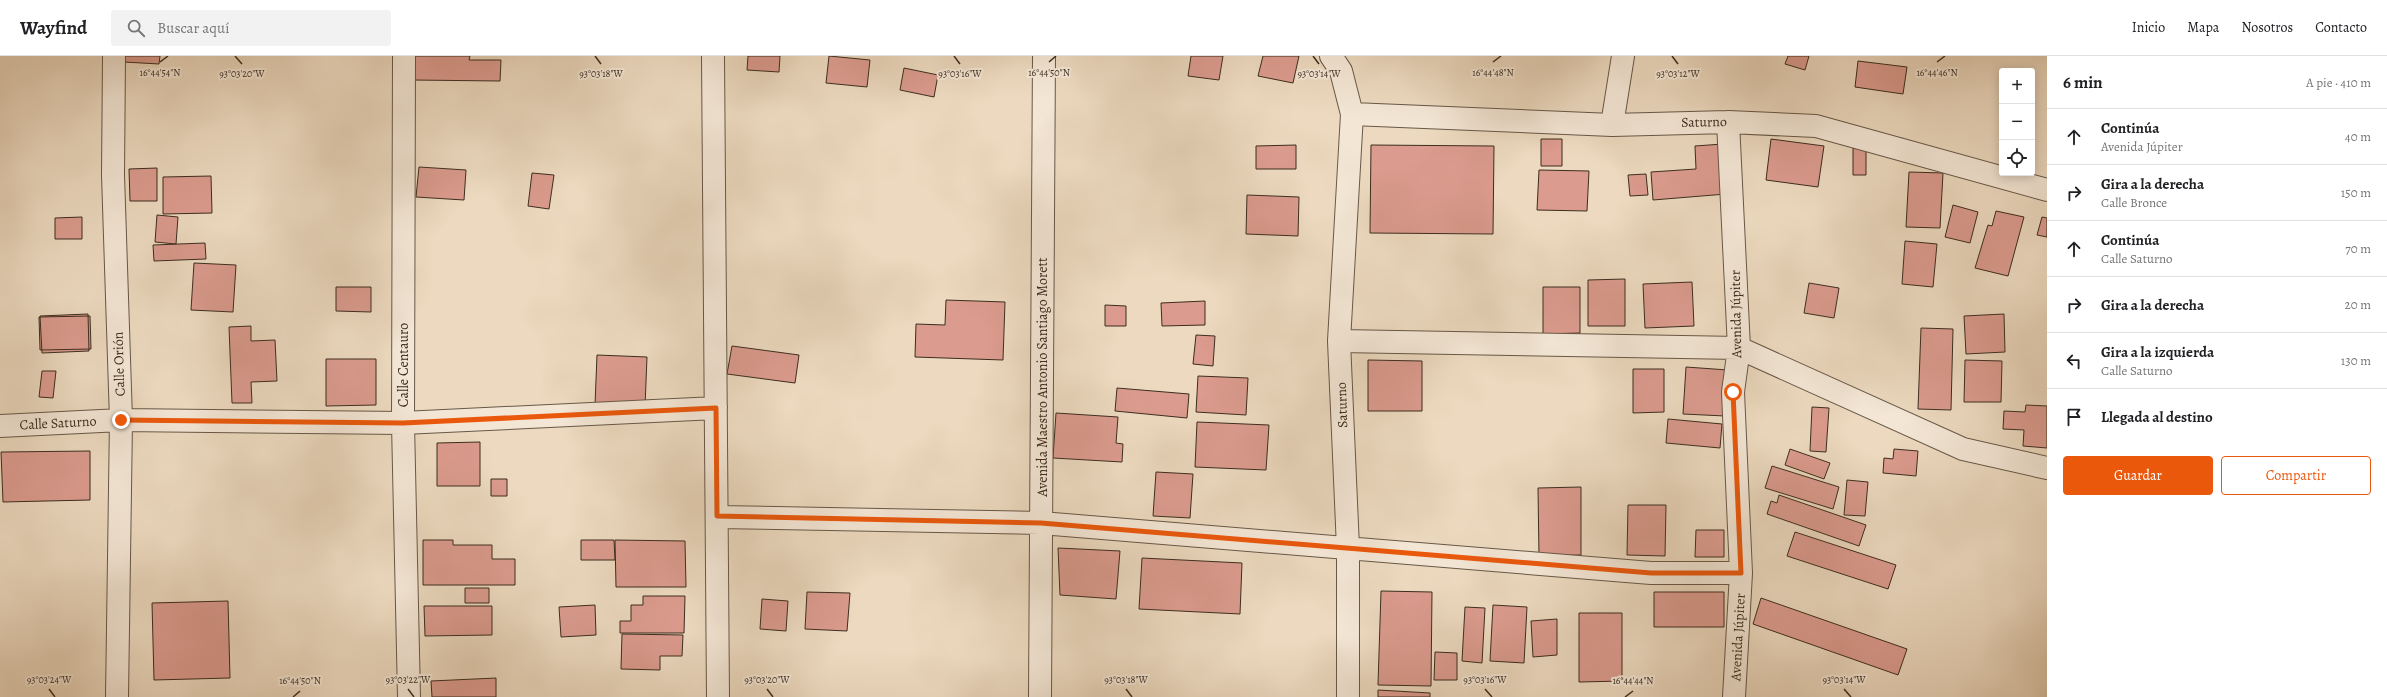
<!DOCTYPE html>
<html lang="es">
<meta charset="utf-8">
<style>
:root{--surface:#fff;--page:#f2f2f2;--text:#202124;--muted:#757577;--line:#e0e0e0;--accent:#ea580c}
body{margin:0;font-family:Alegreya,serif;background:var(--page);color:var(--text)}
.controls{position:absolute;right:12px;top:12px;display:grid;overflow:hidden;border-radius:4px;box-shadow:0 2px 10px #0003}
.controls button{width:36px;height:36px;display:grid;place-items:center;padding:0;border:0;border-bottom:1px solid var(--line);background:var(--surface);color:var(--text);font:20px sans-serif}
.stop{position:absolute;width:12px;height:12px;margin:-9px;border:3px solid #ea580c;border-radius:50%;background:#fff}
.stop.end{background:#ea580c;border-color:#fff;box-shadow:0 1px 4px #0008}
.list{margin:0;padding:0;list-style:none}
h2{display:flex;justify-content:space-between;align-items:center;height:52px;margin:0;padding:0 16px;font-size:17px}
h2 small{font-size:13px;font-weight:400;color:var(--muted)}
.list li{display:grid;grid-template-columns:26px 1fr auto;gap:12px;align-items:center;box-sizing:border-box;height:56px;padding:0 16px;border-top:1px solid var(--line)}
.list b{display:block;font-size:15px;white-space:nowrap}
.list p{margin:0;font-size:13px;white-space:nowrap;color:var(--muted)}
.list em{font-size:13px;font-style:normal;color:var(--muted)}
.actions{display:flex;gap:8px;padding:12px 16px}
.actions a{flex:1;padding:9px 0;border:1px solid var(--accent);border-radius:4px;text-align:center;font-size:14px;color:var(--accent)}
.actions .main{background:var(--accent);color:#fff}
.icon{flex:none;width:22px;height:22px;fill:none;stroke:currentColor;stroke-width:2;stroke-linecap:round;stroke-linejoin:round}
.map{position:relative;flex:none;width:2047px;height:641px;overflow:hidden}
header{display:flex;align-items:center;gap:24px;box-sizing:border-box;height:56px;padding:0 20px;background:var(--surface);border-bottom:1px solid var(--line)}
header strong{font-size:19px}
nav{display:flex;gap:22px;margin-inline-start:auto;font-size:14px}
.search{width:280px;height:36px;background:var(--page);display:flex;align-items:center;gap:10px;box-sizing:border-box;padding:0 14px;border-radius:4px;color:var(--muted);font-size:15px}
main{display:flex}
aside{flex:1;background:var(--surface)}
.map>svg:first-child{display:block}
.building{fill:#db9b8e;stroke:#3c2d1f}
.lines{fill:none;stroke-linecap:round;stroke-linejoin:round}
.street-casing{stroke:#685847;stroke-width:24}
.street{stroke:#f3e6d5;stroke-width:22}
.route{stroke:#ea580c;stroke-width:5}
.ticks{fill:none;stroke:#3c2d1f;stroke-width:1.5}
.labels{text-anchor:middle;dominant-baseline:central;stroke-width:4;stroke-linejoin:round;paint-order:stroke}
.street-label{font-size:14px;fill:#3c2d1f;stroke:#f3e6d5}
.ticks-label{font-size:10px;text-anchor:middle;fill:#3c2d1f;stroke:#f3e6d5;stroke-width:4;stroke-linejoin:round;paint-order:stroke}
</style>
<header>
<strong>Wayfind</strong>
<div class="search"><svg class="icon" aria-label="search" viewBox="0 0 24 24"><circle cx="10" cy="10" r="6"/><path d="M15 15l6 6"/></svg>Buscar aquí</div>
<nav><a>Inicio</a><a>Mapa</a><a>Nosotros</a><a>Contacto</a></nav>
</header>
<main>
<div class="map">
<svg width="2047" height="641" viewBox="0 0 2047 641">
<rect width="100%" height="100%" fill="#ecd9bf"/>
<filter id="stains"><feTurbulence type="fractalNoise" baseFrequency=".005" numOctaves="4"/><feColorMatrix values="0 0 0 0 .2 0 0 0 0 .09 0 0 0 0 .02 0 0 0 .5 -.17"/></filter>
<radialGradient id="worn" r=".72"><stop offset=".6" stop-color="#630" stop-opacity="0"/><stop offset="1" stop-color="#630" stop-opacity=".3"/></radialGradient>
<path class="building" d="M124 0H160L159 8 124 6Z
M412 0H470L469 4H501L500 25 412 24Z
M748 0H780L779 16 747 14Z
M829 0 870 4 867 31 826 27Z
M1191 0H1223L1219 24 1188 20Z
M1263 0H1299L1293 27 1258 20Z
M1788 0H1809L1805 14 1785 8Z
M1858 5 1907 11 1903 38 1855 31Z
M904 12 938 19 934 41 900 34Z
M1541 83H1562V110H1541Z
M1771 83 1824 90 1818 131 1766 124Z
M1723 88 1726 138 1653 144 1651 116 1696 113 1695 90Z
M1296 89V113H1256V90Z
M1371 89 1494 90 1493 178 1370 177Z
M1853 91H1866V119H1853Z
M419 111 466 114 464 144 416 141Z
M157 112V145H130L129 113Z
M1539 114 1589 115 1587 155 1537 154Z
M1909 116 1943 117 1940 172 1906 171Z
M532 117 554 119 549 153 528 150Z
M1646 118 1648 139 1630 140 1628 119Z
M211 120 212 157 163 158V121Z
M1247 139 1299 141 1298 180 1246 178Z
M1953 149 1978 156 1970 187 1945 181Z
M1996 155 2024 161 2008 220 1975 212 1988 169 1992 170Z
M157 159 178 161 176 188 155 186Z
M82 161V183H55V162Z
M2042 161 2047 162V181L2037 179Z
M1905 185 1937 188 1933 231 1902 228Z
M205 187 206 203 154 205 153 189Z
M194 207 236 209 233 256 191 254Z
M1625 223V270H1588V224Z
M1692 226 1694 270 1645 272 1643 228Z
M1809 227 1839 232 1834 262 1804 257Z
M336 231H371V256L336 255Z
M1543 231H1580V277L1543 278Z
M946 244 1005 246 1003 304 915 301 916 268 945 269Z
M1205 245V269L1162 270 1161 247Z
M1105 249 1126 250V270H1105Z
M88 258 89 295 42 297 40 260Z
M2004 258 2005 296 1966 298 1964 260Z
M90 260 91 293 40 294 39 261Z
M251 270V285L275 284 277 325 251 326 252 347H232L229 271Z
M1921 272 1953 273 1951 354 1918 353Z
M1196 279 1215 280 1213 310 1193 308Z
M732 290 799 299 795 327 727 318Z
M597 299 647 301 645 351 595 349Z
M326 303H376V349L326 350Z
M1368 304 1422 305V355H1368Z
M1965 304 2002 305 2001 346H1964Z
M1686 311 1728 314 1725 360 1683 358Z
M1633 313H1664V356L1633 357Z
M42 315H56L53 342 39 341Z
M1198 320 1248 322 1246 359 1196 356Z
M1117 332 1189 338 1187 362 1115 355Z
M2026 349 2047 350V392L2023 390 2024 374 2003 373 2004 355 2025 356Z
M1812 351 1829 352 1826 396 1810 395Z
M1056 357 1118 361 1116 387 1123 388 1122 406 1053 402Z
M1668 363 1722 368 1720 392 1666 387Z
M1197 366 1269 369 1266 414 1195 411Z
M480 386V430H437V387Z
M1790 393 1830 407 1824 423 1785 409Z
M1894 393 1918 395 1916 420 1883 417 1884 402 1893 403Z
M90 395V444L3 446 1 396Z
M1772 410 1839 431 1833 453 1765 432Z
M1156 416 1193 418 1190 462 1153 460Z
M491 423H507V440H491Z
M1847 424 1868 426 1865 460 1844 459Z
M1581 431V499L1539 500 1538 432Z
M1779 439 1866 469 1859 490 1767 458 1771 445 1777 447Z
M1628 449H1666L1665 500 1627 499Z
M1696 474H1724V501H1695Z
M1795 476 1896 509 1888 533 1787 500Z
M423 484H453V489H492V503H515V529H423Z
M581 484H614L615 504H581Z
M615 484 685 485 686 531H616Z
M1058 492 1120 495 1116 543 1060 539Z
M1142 502 1242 507 1240 558 1139 553Z
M465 532H489V547H465Z
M1381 535 1432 536 1431 630 1378 629Z
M807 536 850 537 847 575 805 573Z
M1654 536H1724V571H1654Z
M643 540H685L684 577H620V565H631V549H643Z
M1761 542 1907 593 1898 619 1753 568Z
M762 543 788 545 786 575 760 573Z
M228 545 230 622 154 624 152 547Z
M595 549 596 579 561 581 559 551Z
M1493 549 1527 551 1524 607 1490 605Z
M424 550H492V579L425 580Z
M1465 551 1485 552 1482 607 1462 605Z
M1579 557H1622V625L1579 626Z
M1557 563V599L1533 601 1531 565Z
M622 578 683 579 682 600H660V614L621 613Z
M1435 596 1457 597V624H1434Z
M496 622V641H432L431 625Z
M1378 634 1430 637V641H1378Z"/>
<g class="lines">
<defs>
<path id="street" d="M114 0 113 119 121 364 117 641
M404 0 403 367 409 641
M713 0 718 641
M1331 0 1341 15 1352 58 1339 285 1348 492V641
M1352 58 1612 69 1728 66 1816 70 2047 134
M1728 66 1739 292 1733 336 1741 517 1734 641
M1612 69 1623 0
M1339 285 1739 292 1963 393 2047 412
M0 370 121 364 403 367 716 352
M717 461 1041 467 1651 517H1741
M1040 641 1044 0"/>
</defs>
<use href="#street" class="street-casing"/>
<use href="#street" class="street"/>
</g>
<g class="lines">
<path class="route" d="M121 364 403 367 716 352 717 460 1041 467 1651 517H1741L1733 336"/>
</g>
<path class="ticks" d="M235 0 242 8M595 0 601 8M954 0 960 8M1313 0 1319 8M1672 0 1678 8M160 6 168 0M1049 6 1056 0M1493 6 1501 0M1937 6 1945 0M49 633 55 641M408 633 414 641M767 633 773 641M1126 633 1132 641M1485 633 1492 641M1844 633 1851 641M293 641 300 635M1625 641 1633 635"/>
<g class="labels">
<g class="street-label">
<text transform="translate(1704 66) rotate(-1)">Saturno</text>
<text transform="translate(1736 258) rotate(-91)">Avenida Júpiter</text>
<text transform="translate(119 308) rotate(-92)">Calle Orión</text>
<text transform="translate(403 309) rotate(-90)">Calle Centauro</text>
<text transform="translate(1042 321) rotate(-90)">Avenida Maestro Antonio Santiago Morett</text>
<text transform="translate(1342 349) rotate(-92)">Saturno</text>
<text transform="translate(58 367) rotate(-3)">Calle Saturno</text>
<text transform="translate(1738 581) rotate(-87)">Avenida Júpiter</text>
</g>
</g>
<g class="ticks-label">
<text x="160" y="20">16°44'54"N</text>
<text x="1049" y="20">16°44'50"N</text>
<text x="1493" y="20">16°44'48"N</text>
<text x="1937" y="20">16°44'46"N</text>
<text x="242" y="21">93°03'20"W</text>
<text x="960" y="21">93°03'16"W</text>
<text x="1319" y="21">93°03'14"W</text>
<text x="601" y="21">93°03'18"W</text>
<text x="1678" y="21">93°03'12"W</text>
<text x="49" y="627">93°03'24"W</text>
<text x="408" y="627">93°03'22"W</text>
<text x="767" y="627">93°03'20"W</text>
<text x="1126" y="627">93°03'18"W</text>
<text x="1485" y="627">93°03'16"W</text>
<text x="1844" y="627">93°03'14"W</text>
<text x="300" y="628">16°44'50"N</text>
<text x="1633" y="628">16°44'44"N</text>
</g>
<rect width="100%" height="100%" filter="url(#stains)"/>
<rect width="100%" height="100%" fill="url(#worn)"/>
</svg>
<div class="controls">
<button>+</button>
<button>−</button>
<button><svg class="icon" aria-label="locate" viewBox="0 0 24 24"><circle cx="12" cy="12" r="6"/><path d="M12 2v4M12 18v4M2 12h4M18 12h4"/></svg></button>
</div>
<div class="stop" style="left:1733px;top:336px"></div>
<div class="stop end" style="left:121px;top:364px"></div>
</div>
<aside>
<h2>6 min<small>A pie · 410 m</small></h2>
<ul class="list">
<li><svg class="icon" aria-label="ahead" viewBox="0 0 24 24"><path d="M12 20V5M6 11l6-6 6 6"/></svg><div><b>Continúa</b><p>Avenida Júpiter</p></div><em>40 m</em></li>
<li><svg class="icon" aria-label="right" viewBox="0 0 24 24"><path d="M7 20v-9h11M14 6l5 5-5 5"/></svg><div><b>Gira a la derecha</b><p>Calle Bronce</p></div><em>150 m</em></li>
<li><svg class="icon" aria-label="ahead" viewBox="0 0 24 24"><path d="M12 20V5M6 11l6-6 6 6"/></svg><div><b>Continúa</b><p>Calle Saturno</p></div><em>70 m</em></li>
<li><svg class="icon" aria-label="right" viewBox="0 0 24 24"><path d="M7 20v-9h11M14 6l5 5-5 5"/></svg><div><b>Gira a la derecha</b></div><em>20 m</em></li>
<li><svg class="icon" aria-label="left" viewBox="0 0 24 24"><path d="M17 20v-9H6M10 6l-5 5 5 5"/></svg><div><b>Gira a la izquierda</b><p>Calle Saturno</p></div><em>130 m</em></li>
<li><svg class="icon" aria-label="arrive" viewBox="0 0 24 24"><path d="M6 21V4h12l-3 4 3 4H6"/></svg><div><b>Llegada al destino</b></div></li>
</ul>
<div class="actions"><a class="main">Guardar</a><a>Compartir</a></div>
</aside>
</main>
